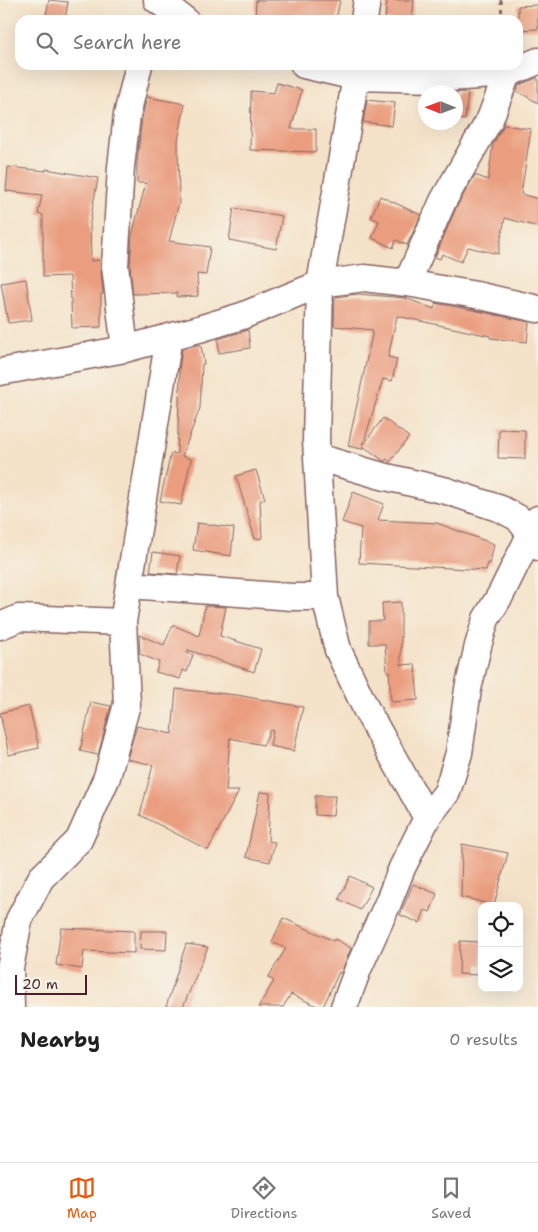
<!DOCTYPE html>
<style>
:root{--surface:#fff;--page:#f6f6f6;--text:#222;--muted:#767676;--line:#e0e0e0;--accent:#ea580c}
body{margin:0;font-family:"Shantell Sans",sans-serif;background:var(--page);color:var(--text)}
.controls{position:absolute;right:15px;bottom:15px;display:grid;overflow:hidden;border-radius:10px;box-shadow:0 5px 20px #0002}
.controls button{width:45px;height:45px;display:grid;place-items:center;padding:0;border:0;border-bottom:1px solid var(--line);background:var(--surface);color:var(--text);font:25px sans-serif}
.compass{position:absolute;left:418px;top:85px;width:45px;height:45px;border-radius:50%;background:var(--surface);box-shadow:0 5px 20px #0002;rotate:271deg}
.scale{position:absolute;left:15px;bottom:12px;width:72px;box-sizing:border-box;padding-left:5px;border:2px solid #4a1f2b;border-top:0;font-size:14px;line-height:18px;white-space:nowrap;color:#4a1f2b;-webkit-text-stroke:4px #f7f3e8;paint-order:stroke}
.list{margin:0;padding:0;list-style:none}
h2{display:flex;justify-content:space-between;align-items:center;height:65px;margin:0;padding:0 20px;font-size:21px}
h2 small{font-size:16px;font-weight:400;color:var(--muted)}
.icon{flex:none;width:28px;height:28px;fill:none;stroke:currentColor;stroke-width:2;stroke-linecap:round;stroke-linejoin:round}
.map{position:relative;flex:none;width:538px;height:1007px;overflow:hidden}
.search{position:absolute;background:var(--surface);box-shadow:0 5px 20px #0002;left:15px;right:15px;top:15px;height:55px;display:flex;align-items:center;gap:12px;box-sizing:border-box;padding:0 18px;border-radius:15px;color:var(--muted);font-size:19px}
.sheet{height:155px;background:var(--surface)}
nav{display:flex;justify-content:space-around;align-items:center;box-sizing:border-box;height:70px;border-top:1px solid var(--line);background:var(--surface);font-size:14px;color:var(--muted)}
nav a{display:grid;justify-items:center;gap:2px}
nav .on{color:var(--accent)}
.map>svg:first-child{display:block}
.building{fill:#ea9d7f}
.lines{fill:none;stroke-linecap:round;stroke-linejoin:round}
.street-casing{stroke:#866362;stroke-width:29}
.path{stroke:#866362;stroke-width:3;stroke-dasharray:4 4;stroke-linecap:butt}
.street{stroke:#fff;stroke-width:26}
</style>
<div class="map">
<svg width="538" height="1007" viewBox="0 0 538 1007">
<rect width="100%" height="100%" fill="#f7f3e8"/>
<filter id="ink" filterUnits="userSpaceOnUse"><feTurbulence type="fractalNoise" baseFrequency=".02" numOctaves="2"/><feDisplacementMap in="SourceGraphic" scale="10" xChannelSelector="R" yChannelSelector="G"/><feConvolveMatrix kernelMatrix="1 2 1 2 8 2 1 2 1" color-interpolation-filters="sRGB"/></filter>
<filter id="wash" filterUnits="userSpaceOnUse"><feTurbulence type="fractalNoise" baseFrequency=".0096" numOctaves="4" result="noise"/><feDisplacementMap in="SourceGraphic" scale="20" xChannelSelector="R" yChannelSelector="G"/><feGaussianBlur stdDeviation="1.12" result="paint"/><feColorMatrix in="noise" values="0 0 0 0 0 0 0 0 0 0 0 0 0 0 0 0 0 1.4 0 .05"/><feComposite in="paint" operator="in"/></filter>
<g filter="url(#wash)">
<rect width="100%" height="100%" fill="#f4e2c8"/>
<g id="blocks">
<path class="building" d="M49 0 68 2 65 20H45Z
M256 0H340L336 20H255Z
M387 0H414L412 20H385Z
M538 5V29L518 30V6Z
M537 78H538V103L517 91 519 85Z
M277 83 302 90 291 129H316V152L250 150 251 91 274 93Z
M461 92 468 93 465 120 456 119V93Z
M147 97 185 104 178 141 179 203 169 241 210 247 206 275 197 274 198 296 177 297V293L133 294 130 266 132 235 146 183H137V163L142 118Z
M367 100 395 103 392 126 363 122Z
M504 125 531 129 521 194 538 199V227L505 218 498 254 468 247 461 262 442 254 440 259 435 257 456 208 475 175 488 180 493 144Z
M8 167 46 171V169L98 178 90 222 91 261 100 260 103 294H101V327L72 328 70 276 43 277V215L38 214 42 195 6 191Z
M380 196 421 215 407 245 396 240 393 248 372 238 379 221 371 217Z
M234 208 282 216 276 249 229 240Z
M26 279 32 320 8 323 1 283Z
M358 294 405 298 434 309 435 303 473 310 529 322 527 342 490 338V336L397 316 388 357 397 359 392 381 383 379 363 445 383 418 409 437 390 462 387 459 384 461 363 446 362 449 348 446 373 330 334 326 335 297Z
M248 330 250 348 219 353 218 339Z
M196 345H201L204 364H202L200 408 182 456 191 459 181 505 160 501 171 453 177 454 180 377 179 370 182 349Z
M499 429 525 430V459L498 458Z
M256 470 265 499 260 501 262 538 255 539 236 476Z
M353 492 384 504 378 520 437 523 494 544 490 564 488 563 486 570 359 563 361 528 342 522Z
M197 523 234 528 231 556 193 550Z
M153 552 180 556 177 574 150 572Z
M401 602V665L415 664 418 700 391 702 389 671H387L385 644H369V621H383L382 603Z
M205 606 226 607 220 636 261 649 254 672 188 650 187 653 193 655 187 672 183 670 180 679 156 672 159 662 140 654 139 635 164 645 173 625 199 636Z
M176 689 237 695 303 707 294 751 270 746 273 731 270 730 263 745 230 738 226 791H239L208 850 140 815 153 765 127 759 137 726 172 734Z
M91 702 111 706 98 755 80 751Z
M29 706 39 748 9 755 0 713Z
M260 792 270 793 268 841 275 842 270 862 246 857Z
M315 796H335L333 816 315 815Z
M462 844 508 853 494 905 461 897Z
M350 876 372 887 360 910 339 899Z
M413 884 437 894 430 912 425 910 420 923 400 915Z
M283 918 334 941 335 939 351 948 341 973 339 972 323 1007H319L291 994 283 1007H258L274 981 268 978 286 948 272 942Z
M61 928 134 931V953L84 951 82 969 56 965Z
M141 931H167L166 950 140 949Z
M460 941 482 942V965L478 964V975L459 974Z
M186 944 208 947 183 1007H166Z"/>
</g>
</g>
<g filter="url(#ink)">
<use href="#blocks" fill-opacity="0" stroke="#866362" stroke-width="1"/>
<g class="lines">
<defs>
<path id="street" d="M157 0 185 20
M364 20 367 0
M304 65 356 77 435 79 507 74 538 61
M407 283 443 201 490 119 507 74
M125 349 115 266 121 167 127 115 139 65
M0 372 125 349 199 329 242 316 320 284 364 278 407 283 476 295 538 309
M317 457 382 476 447 491 501 509 518 518 531 535 538 547
M129 585 292 597H325
M0 626 19 618 123 622
M427 818 447 792 459 753 468 689 478 646 486 619 501 594 538 519
M11 1007 10 968 19 920 41 878 79 840 107 777 127 704 123 622 169 337
M344 1007 358 969 388 903 402 868 427 818 366 709 338 650 325 597 316 440 320 284 358 65"/>
</defs>
<use href="#street" class="street-casing"/>
<path class="path" d="M501 0 502 20"/>
<use href="#street" class="street"/>
</g>
</g>
</svg>
<div class="controls">
<button><svg class="icon" aria-label="locate" viewBox="0 0 24 24"><circle cx="12" cy="12" r="6"/><path d="M12 2v4M12 18v4M2 12h4M18 12h4"/></svg></button>
<button><svg class="icon" aria-label="layers" viewBox="0 0 24 24"><path d="M12 4l9 5-9 5-9-5zM3 14l9 5 9-5"/></svg></button>
</div>
<svg class="compass" viewBox="-18 -18 36 36"><path d="M0-13l5 13h-10z" fill="#e53935"/><path d="M0 13l5-13h-10z" fill="#767676"/></svg>
<div class="scale">20 m</div>
<div class="search"><svg class="icon" aria-label="search" viewBox="0 0 24 24"><circle cx="10" cy="10" r="6"/><path d="M15 15l6 6"/></svg>Search here</div>
</div>
<section class="sheet">
<h2>Nearby<small>0 results</small></h2>
<ul class="list">
</ul>
</section>
<nav>
<a class="on"><svg class="icon" aria-label="map" viewBox="0 0 24 24"><path d="M3 6l6-2 6 2 6-2v14l-6 2-6-2-6 2zM9 4v14M15 6v14"/></svg>Map</a>
<a><svg class="icon" aria-label="directions" viewBox="0 0 24 24"><path d="M12 3l9 9-9 9-9-9zM9 14v-3h6M13 9l2 2-2 2"/></svg>Directions</a>
<a><svg class="icon" aria-label="saved" viewBox="0 0 24 24"><path d="M7 4h10v16l-5-4-5 4z"/></svg>Saved</a>
</nav>
